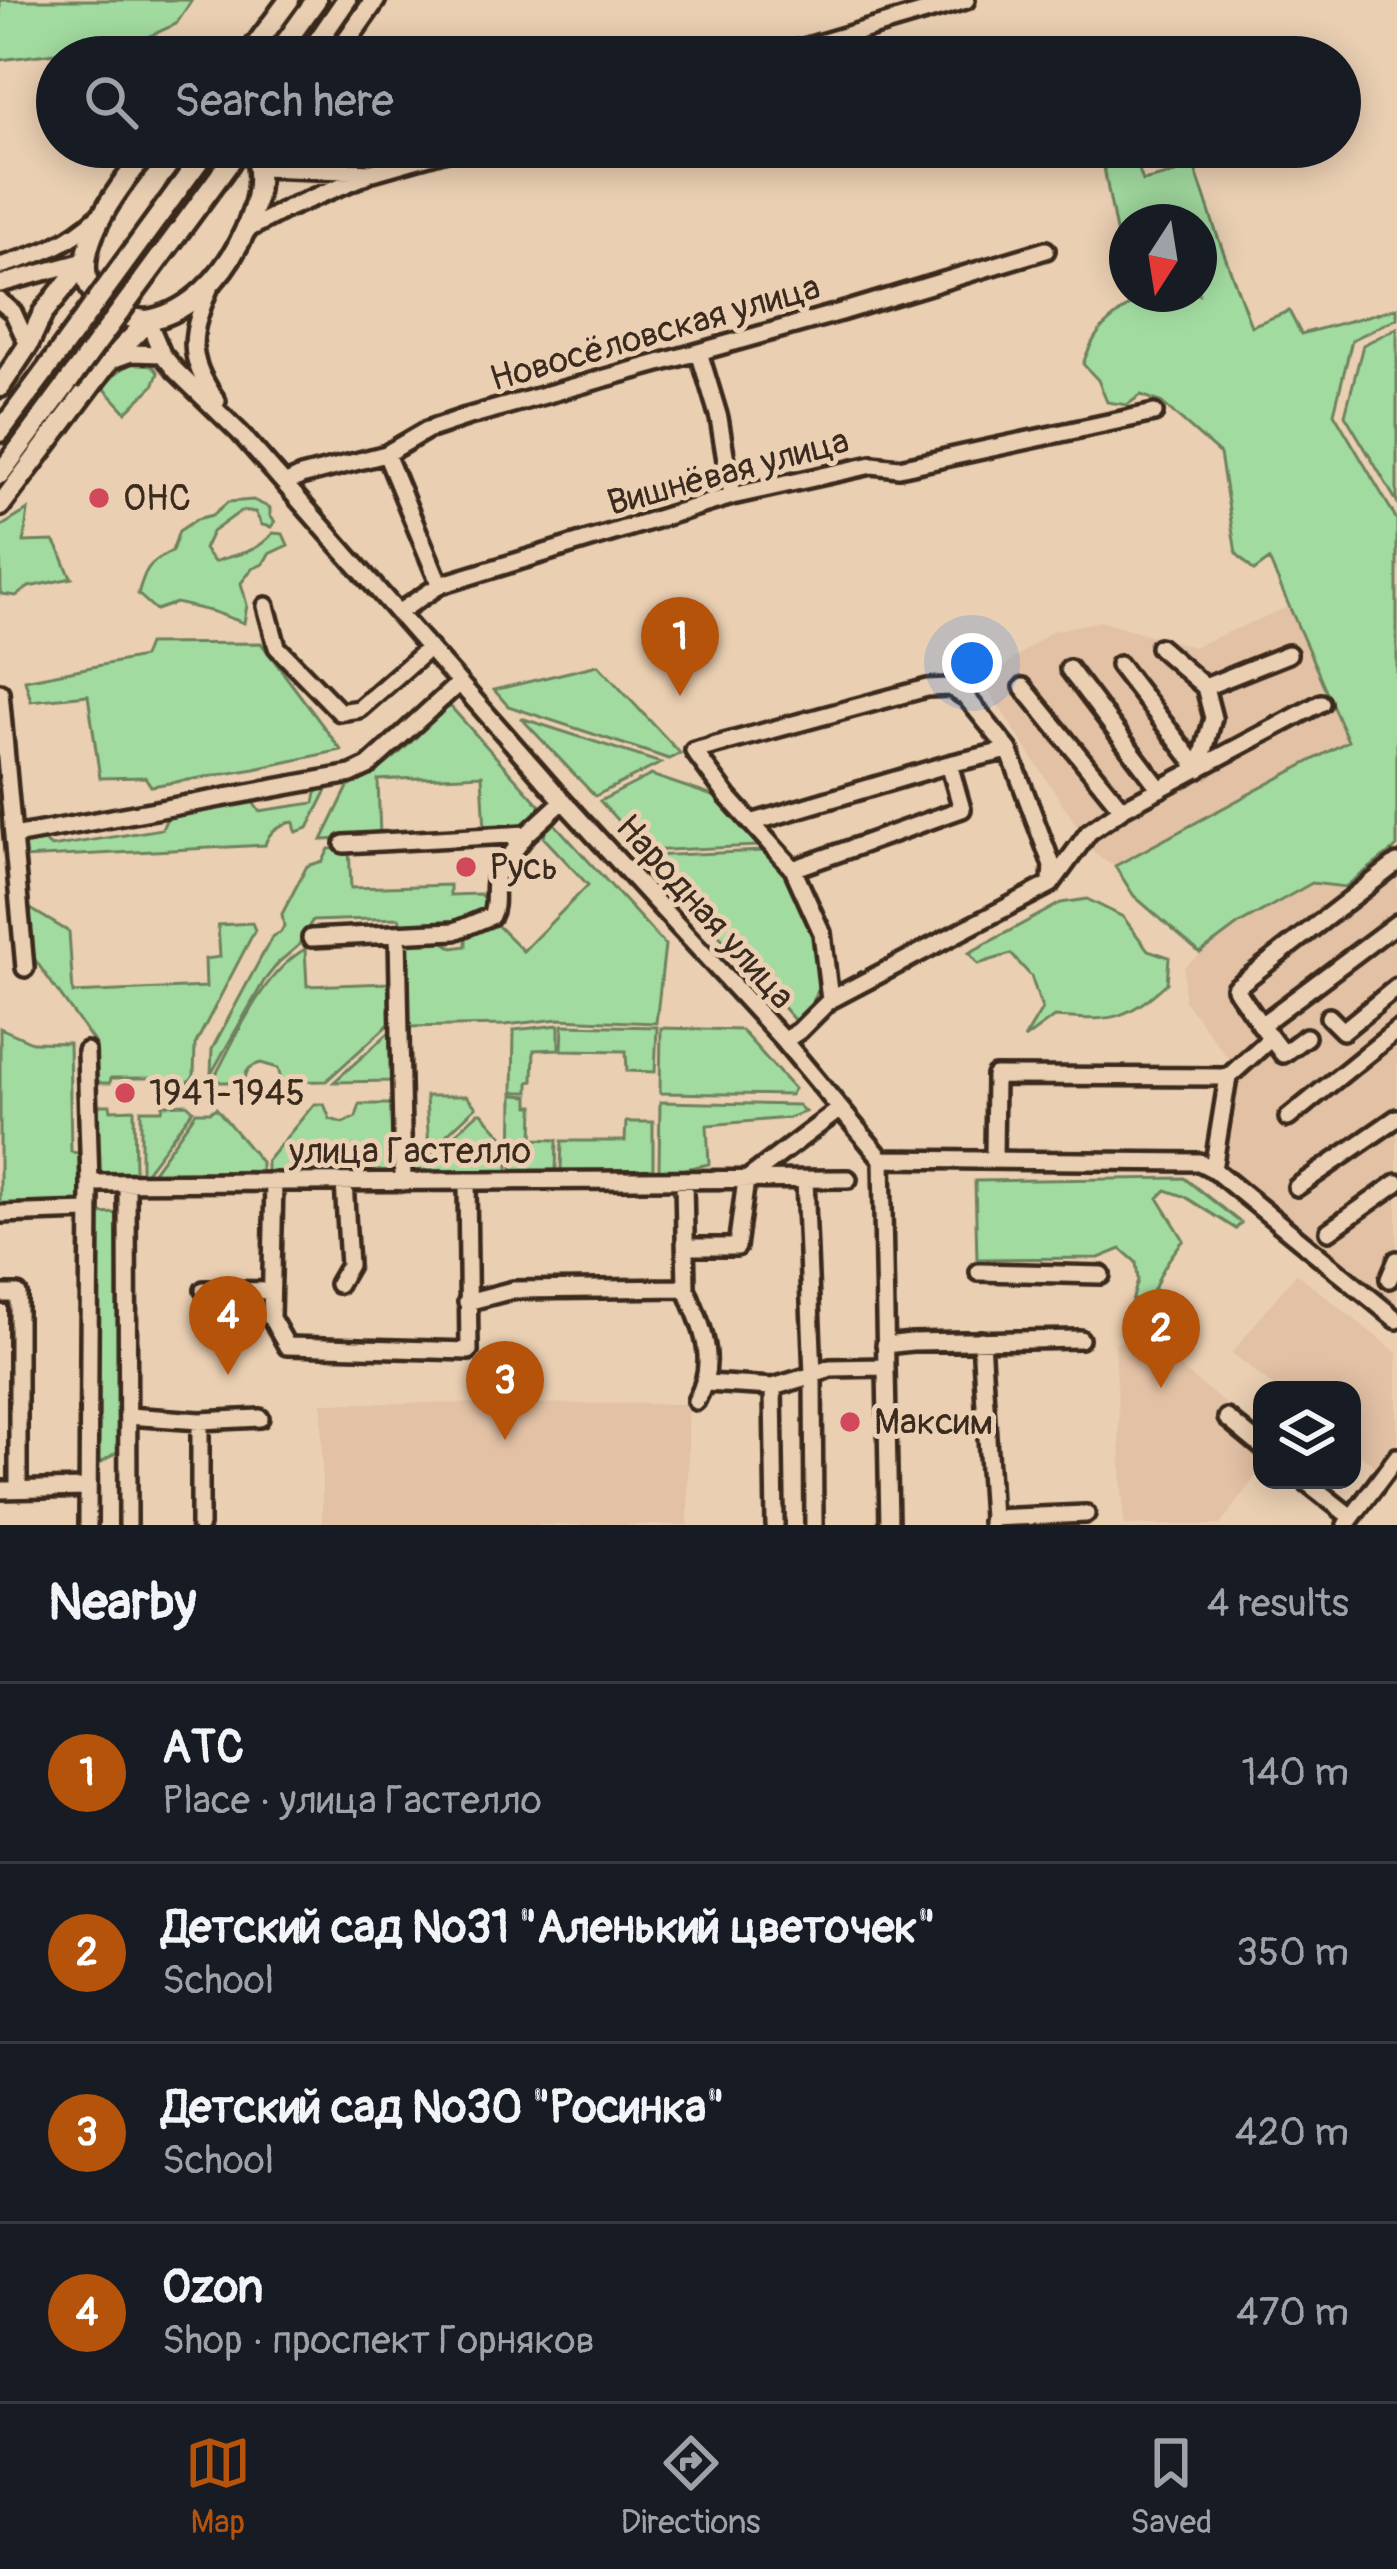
<!DOCTYPE html>
<meta charset="utf-8">
<style>
:root{--surface:#171b24;--page:#20242c;--text:#f1f3f6;--muted:#9ea1a6;--line:#363941;--accent:#b45309}
body{margin:0;font-family:Pangolin,sans-serif;background:var(--page);color:var(--text)}
.controls{position:absolute;right:36px;bottom:36px;display:grid;overflow:hidden;border-radius:24px;box-shadow:0 6px 30px #0003}
.controls button{width:108px;height:108px;display:grid;place-items:center;padding:0;border:0;border-bottom:3px solid var(--line);background:var(--surface);color:var(--text);font:60px sans-serif}
.compass{position:absolute;left:1109px;top:204px;width:108px;height:108px;border-radius:50%;background:var(--surface);box-shadow:0 6px 30px #0003;rotate:192deg}
.you{position:absolute;left:972px;top:663px;width:42px;height:42px;margin:-30px;border:9px solid #fff;border-radius:50%;background:#1a73e8;box-shadow:0 0 0 18px #1a73e833}
.badge{display:grid;place-items:center;width:78px;height:78px;border-radius:50%;background:var(--accent);color:#fff;font-size:39px;font-weight:700}
.pin{position:absolute;translate:-50% -99px;filter:drop-shadow(0 3px 6px #0008)}
.pin::after{content:'';position:absolute;top:63px;width:42px;height:36px;background:inherit;clip-path:polygon(0 0,100% 0,50% 100%)}
.list{margin:0;padding:0;list-style:none}
h2{display:flex;justify-content:space-between;align-items:center;height:156px;margin:0;padding:0 48px;font-size:51px}
h2 small{font-size:39px;font-weight:400;color:var(--muted)}
.list li{display:grid;grid-template-columns:78px 1fr auto;gap:36px;align-items:center;box-sizing:border-box;height:180px;padding:0 48px;border-top:3px solid var(--line)}
.list b{display:block;font-size:45px;white-space:nowrap}
.list p{margin:0;font-size:39px;white-space:nowrap;color:var(--muted)}
.list em{font-size:39px;font-style:normal;color:var(--muted)}
.icon{flex:none;width:66px;height:66px;fill:none;stroke:currentColor;stroke-width:2;stroke-linecap:round;stroke-linejoin:round}
.map{position:relative;flex:none;width:1397px;height:1525px;overflow:hidden}
.search{position:absolute;background:var(--surface);box-shadow:0 6px 30px #0003;left:36px;right:36px;top:36px;height:132px;display:flex;align-items:center;gap:30px;box-sizing:border-box;padding:0 42px;border-radius:66px;color:var(--muted);font-size:45px}
.sheet{height:876px;background:var(--surface)}
nav{display:flex;justify-content:space-around;align-items:center;box-sizing:border-box;height:168px;border-top:3px solid var(--line);background:var(--surface);font-size:33px;color:var(--muted)}
nav a{display:grid;justify-items:center;gap:6px}
nav .on{color:var(--accent)}
.map>svg:first-child{display:block}
.built{fill:#e2c1a5}
.green{fill:#a2dba0;stroke:#6e825f;stroke-width:3;fill-rule:evenodd}
.lines{fill:none;stroke-linecap:round;stroke-linejoin:round}
.minor-casing{stroke:#3b2a1e;stroke-width:24}
.major-casing{stroke:#3b2a1e;stroke-width:27}
.minor{stroke:#eacfb2;stroke-width:15}
.major{stroke:#eacfb2;stroke-width:18}
.major-bridge-casing{stroke:#3b2a1e;stroke-width:27;stroke-linecap:butt}
.major-bridge{stroke:#eacfb2;stroke-width:18}
.poi-dot{fill:#d1495b;stroke:#eacfb2;stroke-width:4.5}
.labels{text-anchor:middle;dominant-baseline:central;stroke-width:10;stroke-linejoin:round;paint-order:stroke}
.street-label{font-size:36px;fill:#3b2a1e;stroke:#eacfb2}
.poi-label{font-size:36px;fill:#3b2a1e;stroke:#eacfb2;text-anchor:start}
</style>
<div class="map">
<svg width="1397" height="1525" viewBox="0 0 1397 1525">
<rect width="100%" height="100%" fill="#eacfb2"/>
<filter id="ink" filterUnits="userSpaceOnUse"><feTurbulence type="fractalNoise" baseFrequency=".00833" numOctaves="2"/><feDisplacementMap in="SourceGraphic" scale="24" xChannelSelector="R" yChannelSelector="G"/><feConvolveMatrix kernelMatrix="1 2 1 2 8 2 1 2 1" color-interpolation-filters="sRGB"/></filter>
<g filter="url(#ink)">
<path class="built" d="M1291 606 1349 741 1115 866 1096 855 983 682 1052 631 1101 621 1193 647Z
M1397 848V1306L1221 1164 1241 1075 1184 1000V967L1240 925 1312 885 1346 888Z
M1296 1273 1397 1353V1446L1378 1469 1352 1448V1390H1278L1232 1353Z
M1139 1335 1262 1433V1468L1220 1525H1124L1115 1343Z
M322 1403 688 1404V1525H322Z"/>
<path class="green" d="M0 0H192L176 24 134 43 0 60Z
M1100 147H1131L1143 181 1195 168 1216 232 1251 326 1289 311 1301 334 1397 308V318L1352 340 1334 413 1397 520V847L1345 887 1312 883 1239 924 1200 953 1134 896 1115 866 1348 741 1269 560 1254 571 1236 553 1220 454 1161 402 1141 395 1127 405 1107 402 1098 380 1083 364C1094 332 1103 325 1130 305ZM1127 222H1199V294H1127Z
M1397 328V502L1345 415 1363 345Z
M138 360C148 362 153 364 158 373L153 386 126 412 103 387 119 371Z
M253 500 270 508V516L275 522 271 527 262 525 255 512 241 511 212 532 204 549 214 562C239 552 254 555 273 533L283 534 288 545 269 554 263 564 252 569 241 583 247 605 244 623 214 612 176 603 156 610 138 594C145 569 148 563 172 551L179 531 197 519 213 515 228 502Z
M28 510 24 542 54 541C63 554 64 566 72 578L29 587 16 596 1 594 0 527Z
M261 643 341 750 255 769 151 786 145 777 100 778 88 695 31 701 25 680 143 657 148 644Z
M598 665 680 753 669 759 508 706 494 690Z
M450 706 543 809C529 826 506 829 485 831L482 775 378 780 380 837 322 840 351 781C387 776 422 727 450 706Z
M521 718 661 763 595 796Z
M651 775 716 797 759 846 645 851 600 801Z
M324 786H329L308 828 296 832 294 822C279 824 269 831 265 845L23 858 22 845 25 839 38 836 51 847 162 829 168 816 174 813 245 800 253 802 259 811 314 803 316 793Z
M552 821 665 945 656 1023 559 1019 505 1025 407 1027 404 947 408 941 441 939 453 948 466 946V935L496 924 523 951 588 885 544 838 546 826Z
M349 848 351 888 450 885V895L480 894 489 905C471 931 432 927 403 928L399 918 312 921 298 946 279 962 264 981 211 1074 212 1049 272 937 281 932 284 926 282 914 307 866 323 861 329 849Z
M764 851C774 863 788 875 796 888 821 927 834 988 797 1023L648 856Z
M1087 899 1123 917 1148 950 1169 957 1167 983C1124 1022 1111 1021 1054 1017L1024 1039 1042 1009 1031 976 1011 954 978 964 969 953 1061 903Z
M29 908 69 932 73 993 206 987 205 959 220 957 218 925 252 923 255 930 195 1045 194 1076 188 1082H164L163 1078H111L110 1083H101L97 1080 96 1045 33 957Z
M305 949 307 986 389 983 390 1023 326 1081 282 1082 278 1068 261 1063C250 1066 245 1070 245 1082H220L215 1076C238 1034 262 974 305 949Z
M559 1025V1049L534 1050 533 1081 529 1082V1092H513L514 1030Z
M563 1025 657 1027 655 1072 627 1071 626 1051 562 1050Z
M0 1028 32 1042 69 1043 71 1152 78 1153 83 1157 84 1199 78 1205 0 1208Z
M661 1028 741 1030 794 1089 790 1095 660 1093Z
M392 1030 395 1081 334 1082Z
M513 1095 529 1096V1106H534L533 1139 557 1140 556 1171 512 1170Z
M426 1096H466L476 1107 429 1151Z
M660 1102 798 1105 805 1112 788 1118 707 1125 709 1164 680 1170H659Z
M187 1104 193 1110 146 1172 141 1173V1110H162L163 1105Z
M314 1104H324L330 1119 343 1123 356 1117 360 1104H393V1171L267 1172V1161Z
M100 1105H110L111 1110 134 1109 135 1173H99L98 1108Z
M216 1108 261 1162V1171L152 1173 196 1112H210Z
M478 1113H482L508 1142V1171L415 1172 411 1166 413 1161 428 1159Z
M626 1122H653V1171L561 1170 562 1141H625Z
M1184 1178 1241 1223 1236 1229 1184 1196 1166 1190 1158 1198 1184 1240C1177 1248 1170 1257 1165 1266 1152 1286 1160 1293 1135 1306L1131 1305 1138 1280 1136 1262 1121 1249 1099 1258 977 1259 975 1181Z
M119 1213 120 1450 97 1465 96 1214Z"/>
<g class="lines">
<defs>
<path id="minor" d="M773 57 966 0
M314 147 329 160 346 170
M261 168 373 172 461 147
M245 231 286 209 365 176
M0 266C41 254 68 245 100 215
M0 284 85 261
M211 284C190 335 185 355 217 401
M0 301 13 312 28 345
M148 321 162 354 176 371 240 433 563 801 784 1041 882 1159 889 1525
M699 352 719 418 732 496
M112 360 131 353 162 354
M386 454 440 585
M285 484 301 476 386 454 427 430 466 417 841 312 1046 250
M266 606 277 647 340 712 359 709 429 648
M399 612 440 585 732 496 872 465 899 468 1154 413
M1119 665 1199 769 1213 718 1205 687 1159 647
M1069 669 1160 789
M1023 687 1122 809
M1205 687 1288 654
M0 692 25 968
M751 823 949 764 1009 750 1052 865 1051 881
M14 836 351 774 368 766 459 683
M344 844 527 834
M793 869 962 809 949 764
M398 936 403 1182
M311 938 455 931 491 916C498 903 491 887 497 873L527 834 563 801
M830 1000 822 933 793 869 728 797 694 751 927 688 950 687 967 698 1009 750
M1329 1017 1343 1031 1397 987
M1261 1025 1235 988 1397 863
M1306 1037 1283 1054 1261 1025 1397 923
M784 1041 799 1031 830 1000 1051 884 1089 832 1122 809 1321 703
M86 1051 90 1183 88 1525
M1228 1077 1271 1038
M1288 1118 1397 1030
M994 1158 995 1076 1228 1077 1213 1169
M882 1159 1199 1162 1213 1169 1397 1320
M805 1180 813 1375 830 1368 886 1367
M274 1182 271 1318 287 1346 469 1351 467 1181
M90 1183 848 1179
M127 1183 128 1525
M1297 1187 1397 1118
M0 1214 88 1211
M1329 1231 1397 1183
M686 1247H737L746 1180 840 1109
M979 1272 1101 1275
M1389 1279 1397 1260
M338 1284 349 1265 344 1182
M686 1288C702 1328 719 1360 696 1401
M204 1290 271 1291
M0 1294H18V1489
M467 1302 513 1290 686 1288 684 1180
M981 1340 992 1518
M885 1345 912 1342 1080 1339
M706 1383 773 1387 813 1375 814 1525
M773 1387 775 1525
M128 1416 200 1421V1525
M1227 1418 1262 1447
M200 1421 260 1418
M1304 1480 1351 1517
M0 1490 87 1488
M991 1522 992 1518 1086 1514
M1346 1525 1397 1457"/>
<path id="major" d="M247 57 289 0
M275 57 316 0
M307 57 346 0
M335 57 375 0
M155 147C139 160 126 178 114 196 92 229 66 281 109 308 121 315 139 322 152 319 191 311 222 276 239 243 255 212 265 180 253 147
M261 168 274 147
M0 387 28 345 43 313 85 261
M0 432 49 366
M0 474 69 381
M0 506 109 361 148 321"/>
</defs>
<use href="#minor" class="minor-casing"/>
<use href="#major" class="major-casing"/>
<use href="#minor" class="minor"/>
<use href="#major" class="major"/>
<defs>
<path id="major-bridge" d="M49 366 209 147
M69 381 241 147"/>
</defs>
<use href="#major-bridge" class="major-bridge-casing"/>
<use href="#major-bridge" class="major-bridge"/>
</g>
</g>
<g class="poi-dot">
<circle cx="99" cy="498" r="12"/>
<circle cx="466" cy="867" r="12"/>
<circle cx="125" cy="1093" r="12"/>
<circle cx="850" cy="1422" r="12"/>
</g>
<g class="labels">
<g class="street-label">
<text transform="translate(655 333) rotate(-16)">Новосёловская улица</text>
<text transform="translate(728 472) rotate(-15)">Вишнёвая улица</text>
<text transform="translate(705 912) rotate(48)">Народная улица</text>
<text x="410" y="1151">улица Гастелло</text>
</g>
<g class="poi-label">
<text x="123" y="498">ОНС</text>
<text x="490" y="867">Русь</text>
<text x="149" y="1093">1941-1945</text>
<text x="874" y="1422">Максим</text>
</g>
</g>
</svg>
<div class="controls">
<button><svg class="icon" aria-label="layers" viewBox="0 0 24 24"><path d="M12 4l9 5-9 5-9-5zM3 14l9 5 9-5"/></svg></button>
</div>
<svg class="compass" viewBox="-18 -18 36 36"><path d="M0-13l5 13h-10z" fill="#e53935"/><path d="M0 13l5-13h-10z" fill="#9ea1a6"/></svg>
<div class="you"></div>
<div class="pin badge" style="left:680px;top:696px">1</div>
<div class="pin badge" style="left:1161px;top:1388px">2</div>
<div class="pin badge" style="left:505px;top:1440px">3</div>
<div class="pin badge" style="left:228px;top:1375px">4</div>
<div class="search"><svg class="icon" aria-label="search" viewBox="0 0 24 24"><circle cx="10" cy="10" r="6"/><path d="M15 15l6 6"/></svg>Search here</div>
</div>
<section class="sheet">
<h2>Nearby<small>4 results</small></h2>
<ul class="list">
<li><span class="badge">1</span><div><b>АТС</b><p>Place · улица Гастелло</p></div><em>140 m</em></li>
<li><span class="badge">2</span><div><b>Детский сад №31 &quot;Аленький цветочек&quot;</b><p>School</p></div><em>350 m</em></li>
<li><span class="badge">3</span><div><b>Детский сад №30 &quot;Росинка&quot;</b><p>School</p></div><em>420 m</em></li>
<li><span class="badge">4</span><div><b>Ozon</b><p>Shop · проспект Горняков</p></div><em>470 m</em></li>
</ul>
</section>
<nav>
<a class="on"><svg class="icon" aria-label="map" viewBox="0 0 24 24"><path d="M3 6l6-2 6 2 6-2v14l-6 2-6-2-6 2zM9 4v14M15 6v14"/></svg>Map</a>
<a><svg class="icon" aria-label="directions" viewBox="0 0 24 24"><path d="M12 3l9 9-9 9-9-9zM9 14v-3h6M13 9l2 2-2 2"/></svg>Directions</a>
<a><svg class="icon" aria-label="saved" viewBox="0 0 24 24"><path d="M7 4h10v16l-5-4-5 4z"/></svg>Saved</a>
</nav>
